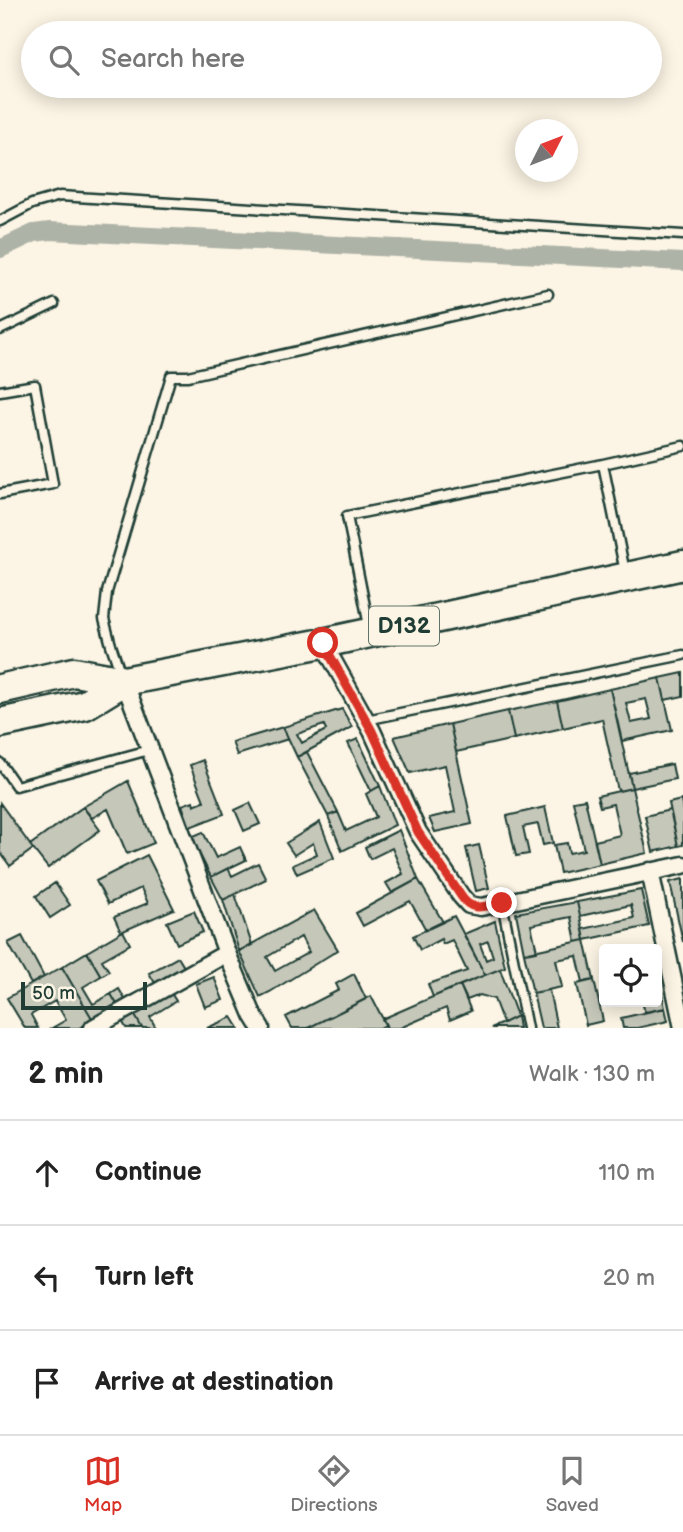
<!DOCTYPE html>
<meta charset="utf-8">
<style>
:root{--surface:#fff;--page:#f6f6f6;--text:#222;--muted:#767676;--line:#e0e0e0;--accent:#d93025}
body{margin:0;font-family:"Balsamiq Sans",sans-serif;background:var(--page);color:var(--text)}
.controls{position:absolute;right:21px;bottom:21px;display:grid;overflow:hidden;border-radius:7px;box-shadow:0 4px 18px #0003}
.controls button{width:63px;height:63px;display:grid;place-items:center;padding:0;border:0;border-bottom:2px solid var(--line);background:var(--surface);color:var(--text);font:35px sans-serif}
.compass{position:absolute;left:515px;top:119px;width:63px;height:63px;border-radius:50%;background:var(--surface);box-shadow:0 4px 18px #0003;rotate:48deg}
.scale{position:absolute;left:21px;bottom:18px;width:126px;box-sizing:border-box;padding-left:7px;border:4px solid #1f3d34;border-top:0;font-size:19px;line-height:24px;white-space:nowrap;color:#1f3d34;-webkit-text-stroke:5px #fcf5e5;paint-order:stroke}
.stop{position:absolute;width:21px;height:21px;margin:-16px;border:5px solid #d93025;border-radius:50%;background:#fff}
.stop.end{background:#d93025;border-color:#fff;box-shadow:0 2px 7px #0008}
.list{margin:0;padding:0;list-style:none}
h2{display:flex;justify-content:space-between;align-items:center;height:91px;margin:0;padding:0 28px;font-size:30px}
h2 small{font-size:23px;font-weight:400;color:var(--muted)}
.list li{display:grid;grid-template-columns:46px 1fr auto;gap:21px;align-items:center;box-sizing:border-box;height:105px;padding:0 28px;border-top:2px solid var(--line)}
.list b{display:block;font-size:26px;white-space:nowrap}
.list em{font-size:23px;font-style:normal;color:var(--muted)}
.icon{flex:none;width:38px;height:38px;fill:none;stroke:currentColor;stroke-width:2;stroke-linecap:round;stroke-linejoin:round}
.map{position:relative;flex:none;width:683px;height:1028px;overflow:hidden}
.search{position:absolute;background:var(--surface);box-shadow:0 4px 18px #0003;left:21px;right:21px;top:21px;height:77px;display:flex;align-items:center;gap:18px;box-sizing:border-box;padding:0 24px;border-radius:38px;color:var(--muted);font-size:26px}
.sheet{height:406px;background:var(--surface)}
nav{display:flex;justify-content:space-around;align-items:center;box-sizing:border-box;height:98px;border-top:2px solid var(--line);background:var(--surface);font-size:19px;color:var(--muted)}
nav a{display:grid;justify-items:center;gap:4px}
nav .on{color:var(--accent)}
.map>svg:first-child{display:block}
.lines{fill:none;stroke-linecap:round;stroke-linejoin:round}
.canal{stroke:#aeb3a7;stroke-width:18}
.building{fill:#c5c7b9;stroke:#1f3d34;stroke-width:2;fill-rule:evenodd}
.service-casing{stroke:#1f3d34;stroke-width:13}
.minor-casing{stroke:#1f3d34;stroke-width:21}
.trunk-casing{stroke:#1f3d34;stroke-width:33}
.service{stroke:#fcf5e5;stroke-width:8}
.minor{stroke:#fcf5e5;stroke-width:16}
.trunk{stroke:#fcf5e5;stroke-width:28}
.route{stroke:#d93025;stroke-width:9}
.labels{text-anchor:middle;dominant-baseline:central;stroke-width:5;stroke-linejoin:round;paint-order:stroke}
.shield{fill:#fcf5e5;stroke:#617469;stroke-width:2}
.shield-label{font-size:23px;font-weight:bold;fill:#1f3d34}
</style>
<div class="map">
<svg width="683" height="1028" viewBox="0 0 683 1028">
<rect width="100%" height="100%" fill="#fcf5e5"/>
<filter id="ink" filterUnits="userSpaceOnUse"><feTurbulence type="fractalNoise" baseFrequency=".0143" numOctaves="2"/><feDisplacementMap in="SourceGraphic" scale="14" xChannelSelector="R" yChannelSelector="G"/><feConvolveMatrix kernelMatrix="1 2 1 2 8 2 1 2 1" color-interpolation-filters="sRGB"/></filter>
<g filter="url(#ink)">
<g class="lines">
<path class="canal" d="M0 249 34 233 50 231 683 262"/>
</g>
<path class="building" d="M683 673V696L665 700 660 678Z
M660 678 672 730 622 741 610 689ZM646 699 651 719 631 723 626 703Z
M610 689 632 788 618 791 602 719 563 728 557 701Z
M557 701 563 728 514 739 508 711Z
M342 709 352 727 297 757 283 727ZM324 725 326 730 302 743 297 734Z
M508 711 514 739 456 752 450 724Z
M450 724 472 824 435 832 429 818 455 812 445 765 410 773 394 737Z
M283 727 288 739 237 755 232 742Z
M358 739 380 786 371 791 348 743Z
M307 752 338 812 328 816 297 757Z
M203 760 224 814 190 827 182 805 193 801 194 805 204 801 190 765Z
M672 764 675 779 632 788 629 773Z
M128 781 154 843 127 854 108 809 92 818 83 807Z
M380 786 395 825 342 851 328 816 338 812 346 831 376 817 366 794Z
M632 788 647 853 600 864 595 841 620 835 613 804 600 807 597 796Z
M585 799 600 864 560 873 554 845 567 843 569 853 584 850 573 801Z
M681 800 683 811V845L678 846 669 803Z
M0 803 33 849 10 866 0 852Z
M250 803 260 824 244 831 235 810Z
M83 807 100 830 48 868 30 845Z
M545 807 553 843 543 845 538 824 523 827 529 854 516 856 507 816Z
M670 810 678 846 653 852 645 816Z
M320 822 334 858 297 874 293 865 317 854 313 843 294 855 286 843Z
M399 830 418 879 392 893 386 883 403 874 392 848 370 859 365 847Z
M203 832 216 858 240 847 246 860 211 877 191 837Z
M479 845 489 888 476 891 466 848Z
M147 855 174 909 121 932 114 917 148 903 141 888 108 904 96 881Z
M258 863 266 879 223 900 211 877 228 868 232 876Z
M418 879 443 922 426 930 410 901 363 926 356 913Z
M683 879V942L670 882Z
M55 883 70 905 50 918 36 896Z
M641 890 649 926 585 940 583 929 634 918 631 905 580 916 577 902Z
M235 894 252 945 239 951 223 900Z
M577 902 585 940 576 942 571 917 531 925 537 951 524 953 516 913Z
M314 910 338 950 270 992 260 997 239 951ZM301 937 309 952 275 971 267 957Z
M194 911 203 932 177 944 167 922Z
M454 916 485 975 433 997 428 984 467 971 452 940 443 944 441 939 420 950 413 936Z
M495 921 505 967 485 975 464 934ZM488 941 493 957 486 960 480 944Z
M123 931 130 944 102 960 109 971 101 976 87 952Z
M22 936 44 977 31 984 8 943Z
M585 940 594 980 583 982 577 956 556 960 562 987 533 993 524 953Z
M87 952 101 976 83 987 93 1004 111 994 118 1006 93 1020 62 967Z
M178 957 184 967 155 983 149 973Z
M62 967 93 1020 79 1028H52L66 1020 55 1001 31 1015 38 1028H25L7 998Z
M500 969 517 1016 503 1023 494 999 480 995 467 1000 460 985Z
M657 970 665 1008 645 1012 642 1002H657Z
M354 974 366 999 308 1028H292L286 1017 339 990 336 984Z
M214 977 223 1000 205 1007 196 984Z
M594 980 603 1021 586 1025 577 984Z
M460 985 471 1011 450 1020 446 1008 400 1028H387L382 1019Z
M119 989 126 1001 118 1006 111 994Z
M169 990 176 1001 150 1017 156 1028H142L133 1012Z
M549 990 557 1028H541L533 993Z
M371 996 386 1025 380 1028H308Z
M665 1008 668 1021 637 1028H623L621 1018Z
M133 1012 142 1028H126L121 1019Z
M517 1016 519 1028H491L503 1023Z
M232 1017 239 1028H207Z"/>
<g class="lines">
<defs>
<path id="service" d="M0 221 32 204 60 196 683 235
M0 330 54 304
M0 391 35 385 53 484 0 494
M603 464 683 446
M369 626 347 516 603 464 625 572
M121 675 111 645 104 619 107 592 171 376H188L548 294
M366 720 683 655
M0 763 16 786 149 750
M502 903 527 1028"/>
<path id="minor" d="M323 643 372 731 418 832 461 896 469 905 481 907 502 903 683 865
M124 681 227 953 253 1015 261 1028
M650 871 683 1028
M93 1028 227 953"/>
<path id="trunk" d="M0 689 74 672 124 681 323 643 683 565
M0 723 85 705 124 681"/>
</defs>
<use href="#service" class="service-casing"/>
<use href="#minor" class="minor-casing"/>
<use href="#trunk" class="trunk-casing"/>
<use href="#service" class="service"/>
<use href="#minor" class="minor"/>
<use href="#trunk" class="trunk"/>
</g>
</g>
<g class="lines" filter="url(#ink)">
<path class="route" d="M323 643 372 731 418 832 461 896C472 913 484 906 502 903"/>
</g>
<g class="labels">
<rect class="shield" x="369" y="606.5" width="70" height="39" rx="5"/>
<g class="shield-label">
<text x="404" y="626">D132</text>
</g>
</g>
</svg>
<div class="controls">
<button><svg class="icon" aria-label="locate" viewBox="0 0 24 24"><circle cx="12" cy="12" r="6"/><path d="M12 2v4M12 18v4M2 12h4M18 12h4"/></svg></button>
</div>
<svg class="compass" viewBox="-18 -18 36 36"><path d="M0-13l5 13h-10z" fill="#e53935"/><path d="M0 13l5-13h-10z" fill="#767676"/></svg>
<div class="scale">50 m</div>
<div class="stop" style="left:323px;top:643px"></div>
<div class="stop end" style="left:502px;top:903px"></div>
<div class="search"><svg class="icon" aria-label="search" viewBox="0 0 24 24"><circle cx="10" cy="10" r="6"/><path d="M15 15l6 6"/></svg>Search here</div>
</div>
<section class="sheet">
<h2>2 min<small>Walk · 130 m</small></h2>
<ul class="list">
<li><svg class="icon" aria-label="ahead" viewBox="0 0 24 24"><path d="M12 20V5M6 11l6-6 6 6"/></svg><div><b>Continue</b></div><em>110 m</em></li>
<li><svg class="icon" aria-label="left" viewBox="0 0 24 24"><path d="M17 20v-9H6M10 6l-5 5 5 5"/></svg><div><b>Turn left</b></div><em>20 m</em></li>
<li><svg class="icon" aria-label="arrive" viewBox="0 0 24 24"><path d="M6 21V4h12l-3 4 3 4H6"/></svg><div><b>Arrive at destination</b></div></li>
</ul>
</section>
<nav>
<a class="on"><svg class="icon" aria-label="map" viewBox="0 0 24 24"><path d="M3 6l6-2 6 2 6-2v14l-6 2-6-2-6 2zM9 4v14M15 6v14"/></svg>Map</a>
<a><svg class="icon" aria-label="directions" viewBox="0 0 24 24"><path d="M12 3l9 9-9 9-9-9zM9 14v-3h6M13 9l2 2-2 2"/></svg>Directions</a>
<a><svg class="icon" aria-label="saved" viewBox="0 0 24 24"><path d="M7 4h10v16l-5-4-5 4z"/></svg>Saved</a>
</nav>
